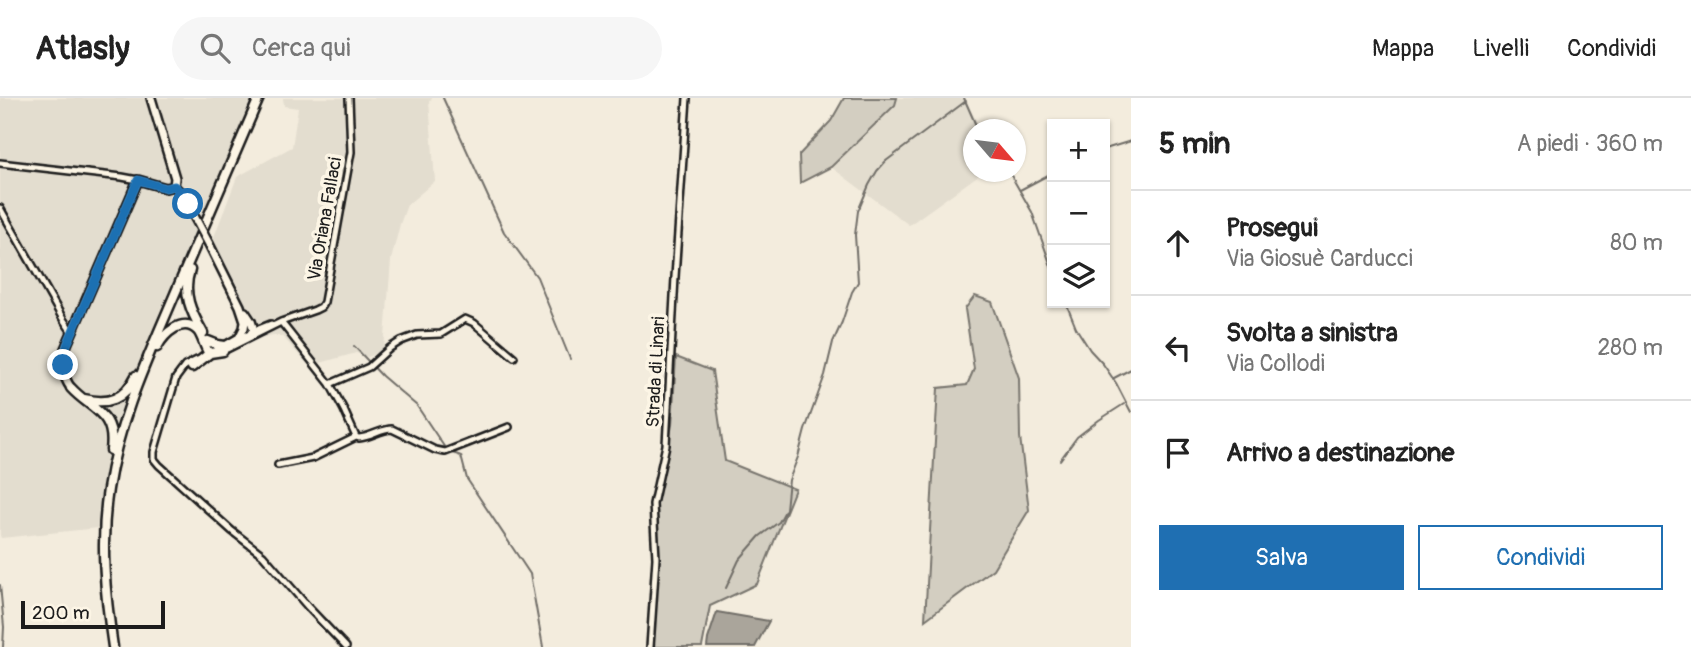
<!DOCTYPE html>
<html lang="it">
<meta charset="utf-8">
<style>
:root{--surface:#fff;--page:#f6f6f6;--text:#222;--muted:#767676;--line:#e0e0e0;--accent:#1f6fb2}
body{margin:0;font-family:Pangolin,sans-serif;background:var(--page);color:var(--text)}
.controls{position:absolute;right:21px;top:21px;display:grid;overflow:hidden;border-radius:0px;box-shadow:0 2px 5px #0004}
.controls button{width:63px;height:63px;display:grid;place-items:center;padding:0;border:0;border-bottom:2px solid var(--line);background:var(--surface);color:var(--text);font:35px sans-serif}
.compass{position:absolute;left:963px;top:21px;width:63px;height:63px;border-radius:50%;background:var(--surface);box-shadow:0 2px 5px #0004;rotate:118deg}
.scale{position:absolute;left:21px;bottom:18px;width:144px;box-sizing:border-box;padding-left:7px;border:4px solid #1c1c1c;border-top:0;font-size:19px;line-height:24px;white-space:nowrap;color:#1c1c1c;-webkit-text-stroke:5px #fcf5e5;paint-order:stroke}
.stop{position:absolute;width:21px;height:21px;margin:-16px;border:5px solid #1f6fb2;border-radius:50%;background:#fff}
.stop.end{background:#1f6fb2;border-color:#fff;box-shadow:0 2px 7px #0008}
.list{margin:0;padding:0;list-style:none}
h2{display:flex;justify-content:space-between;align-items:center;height:91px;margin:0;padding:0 28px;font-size:30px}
h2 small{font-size:23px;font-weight:400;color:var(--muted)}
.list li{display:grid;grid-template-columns:46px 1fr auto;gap:21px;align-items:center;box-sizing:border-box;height:105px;padding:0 28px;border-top:2px solid var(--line)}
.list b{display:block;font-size:26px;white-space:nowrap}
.list p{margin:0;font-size:23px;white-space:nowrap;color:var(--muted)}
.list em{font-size:23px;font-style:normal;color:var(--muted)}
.actions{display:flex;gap:14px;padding:21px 28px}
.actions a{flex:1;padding:16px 0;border:2px solid var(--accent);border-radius:0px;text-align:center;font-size:24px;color:var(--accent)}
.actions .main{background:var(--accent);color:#fff}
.icon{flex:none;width:38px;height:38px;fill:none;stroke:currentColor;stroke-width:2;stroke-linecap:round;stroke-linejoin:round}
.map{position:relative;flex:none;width:1131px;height:549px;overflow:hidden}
header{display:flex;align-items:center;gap:42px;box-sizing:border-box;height:98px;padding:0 35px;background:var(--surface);border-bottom:2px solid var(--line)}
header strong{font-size:33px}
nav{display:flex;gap:38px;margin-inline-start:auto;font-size:24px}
.search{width:490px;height:63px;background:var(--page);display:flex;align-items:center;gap:18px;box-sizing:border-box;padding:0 24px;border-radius:38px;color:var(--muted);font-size:26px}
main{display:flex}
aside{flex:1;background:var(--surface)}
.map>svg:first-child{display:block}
.built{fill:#e3ddcf}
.green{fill:#d3cec1;stroke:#78756e;stroke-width:2}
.water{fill:#aaa59b;stroke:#716e68;stroke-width:2}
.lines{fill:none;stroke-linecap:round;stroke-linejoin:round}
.stream{stroke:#716e68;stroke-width:2}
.street-casing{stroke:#1c1c1c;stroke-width:10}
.secondary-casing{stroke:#1c1c1c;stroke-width:12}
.primary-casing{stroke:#1c1c1c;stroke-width:13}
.street{stroke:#fcf5e5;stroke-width:5}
.secondary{stroke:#fcf5e5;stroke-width:7}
.primary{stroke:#fcf5e5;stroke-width:8}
.secondary-bridge-casing{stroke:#1c1c1c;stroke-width:12;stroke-linecap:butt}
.secondary-bridge{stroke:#fcf5e5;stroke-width:7}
.route{stroke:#1f6fb2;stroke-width:9}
.labels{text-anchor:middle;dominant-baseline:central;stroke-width:7;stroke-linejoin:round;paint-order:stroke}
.street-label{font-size:18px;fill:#1c1c1c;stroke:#fcf5e5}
</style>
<header>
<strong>Atlasly</strong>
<div class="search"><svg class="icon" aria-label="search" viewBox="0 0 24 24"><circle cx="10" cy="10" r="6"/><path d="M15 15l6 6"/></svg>Cerca qui</div>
<nav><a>Mappa</a><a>Livelli</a><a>Condividi</a></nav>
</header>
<main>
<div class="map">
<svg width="1131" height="549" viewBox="0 0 1131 549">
<rect width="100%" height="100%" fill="#f3ecdd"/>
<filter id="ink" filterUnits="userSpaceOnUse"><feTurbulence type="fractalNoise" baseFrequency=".0143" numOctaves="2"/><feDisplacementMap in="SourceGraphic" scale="14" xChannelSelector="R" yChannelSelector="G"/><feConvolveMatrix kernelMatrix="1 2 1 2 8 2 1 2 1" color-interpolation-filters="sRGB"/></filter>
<g filter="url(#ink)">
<path class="built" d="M0 0H254L175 188 168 194 126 295 109 355 104 380 98 430 1 440 0 437Z
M283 0H433L429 3 435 83 407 107 400 126 391 162 384 252 368 259 356 255 309 268 283 239 273 237 263 239 212 144 237 79 292 49 298 10 284 8Z
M897 0H964L981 31 974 32V74H983L909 127 831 69 895 7Z"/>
<path class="green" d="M844 0H897L895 7 831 69 800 85 799 57 831 23Z
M975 198 992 204 1019 280 1020 339 1029 412 993 471 925 522 938 290 967 287 974 271 965 211Z
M676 259 712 273 725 363 795 391 757 486 710 508 702 549H652L656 481 657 403 672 327Z"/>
<path class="water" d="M717 514 769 523 755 549H707L708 541Z"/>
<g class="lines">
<path class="stream" d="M443 0 504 134 537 179 570 261
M964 0 978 32
M1105 51 1131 43
M1009 74 1032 114 1052 171
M1020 92 1052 75
M1066 205 1076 230 1090 252 1103 266 1116 285 1131 314
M354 248 382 278 417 308 445 350
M1114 280 1131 271
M450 354 461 358 467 381 530 476 543 549
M1060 362 1077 339 1099 322 1124 306
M0 487 4 529 3 549
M726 490 739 462 760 438 779 424 786 411 789 382 798 359 805 332 825 277 833 244 842 224 852 194 858 184 855 137 858 113 869 87 877 73 886 63 966 3"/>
<defs>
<path id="street" d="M0 65 122 79 138 82
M0 110 63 221 72 234
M281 224 330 286 369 269 390 250 401 243 417 237 441 236 465 221 474 225 514 259
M251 234 271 226
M227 251 281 224 315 212 321 209 324 204 351 54 349 0
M197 262 185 268 176 280 154 354V361L159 367 232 433 263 457 308 509 346 549
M330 286 344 312 356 339 359 340C371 339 381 331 392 331L435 352 445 354 509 329
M278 367 313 360 356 339
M650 549 656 460 653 406 666 347 675 179 687 0"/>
<path id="secondary" d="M151 0 175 80 174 88 182 96 195 120
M209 146 240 208 245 223 244 230 239 240 225 248
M238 243 250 237 254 232 251 223 245 214
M71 290C62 278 62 266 65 251L138 82 166 90 174 88"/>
<path id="primary" d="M190 172C182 195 191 214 203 235
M208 243 218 247 225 248
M157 249C164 236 183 217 198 233 202 238 204 247 208 254L210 255
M192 269 210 255 223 253
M71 290C91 312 116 314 111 352
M84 301C108 307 124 302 136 278
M113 549C105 496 100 444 108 391 118 325 145 266 171 205 200 137 230 68 259 0"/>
</defs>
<use href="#street" class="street-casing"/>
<use href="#secondary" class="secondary-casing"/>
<use href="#primary" class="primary-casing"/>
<use href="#street" class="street"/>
<use href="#secondary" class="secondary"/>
<use href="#primary" class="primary"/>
<defs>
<path id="secondary-bridge" d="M195 120 209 146"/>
</defs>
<use href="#secondary-bridge" class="secondary-bridge-casing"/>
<use href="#secondary-bridge" class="secondary-bridge"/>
</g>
</g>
<g class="lines" filter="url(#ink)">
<path class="route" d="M63 267 67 247 138 82 166 90 174 88 181 94 188 106"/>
</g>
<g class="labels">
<g class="street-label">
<text transform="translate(325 121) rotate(-80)">Via Oriana Fallaci</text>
<text transform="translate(656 274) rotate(-87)">Strada di Linari</text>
</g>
</g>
</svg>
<div class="controls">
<button>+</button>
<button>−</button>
<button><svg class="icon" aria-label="layers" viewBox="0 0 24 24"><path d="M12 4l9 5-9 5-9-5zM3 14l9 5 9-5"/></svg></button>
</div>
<svg class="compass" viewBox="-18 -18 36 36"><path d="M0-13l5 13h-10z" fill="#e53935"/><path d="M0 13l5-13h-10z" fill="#767676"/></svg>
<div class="scale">200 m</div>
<div class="stop" style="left:188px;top:106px"></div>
<div class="stop end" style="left:63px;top:267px"></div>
</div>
<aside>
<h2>5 min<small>A piedi · 360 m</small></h2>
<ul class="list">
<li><svg class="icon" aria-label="ahead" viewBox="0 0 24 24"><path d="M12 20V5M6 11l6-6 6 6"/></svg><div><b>Prosegui</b><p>Via Giosuè Carducci</p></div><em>80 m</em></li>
<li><svg class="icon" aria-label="left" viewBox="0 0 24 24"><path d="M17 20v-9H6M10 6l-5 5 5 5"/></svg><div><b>Svolta a sinistra</b><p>Via Collodi</p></div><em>280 m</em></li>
<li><svg class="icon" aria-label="arrive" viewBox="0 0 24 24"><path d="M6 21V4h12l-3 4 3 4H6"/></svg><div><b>Arrivo a destinazione</b></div></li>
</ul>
<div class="actions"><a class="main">Salva</a><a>Condividi</a></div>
</aside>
</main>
